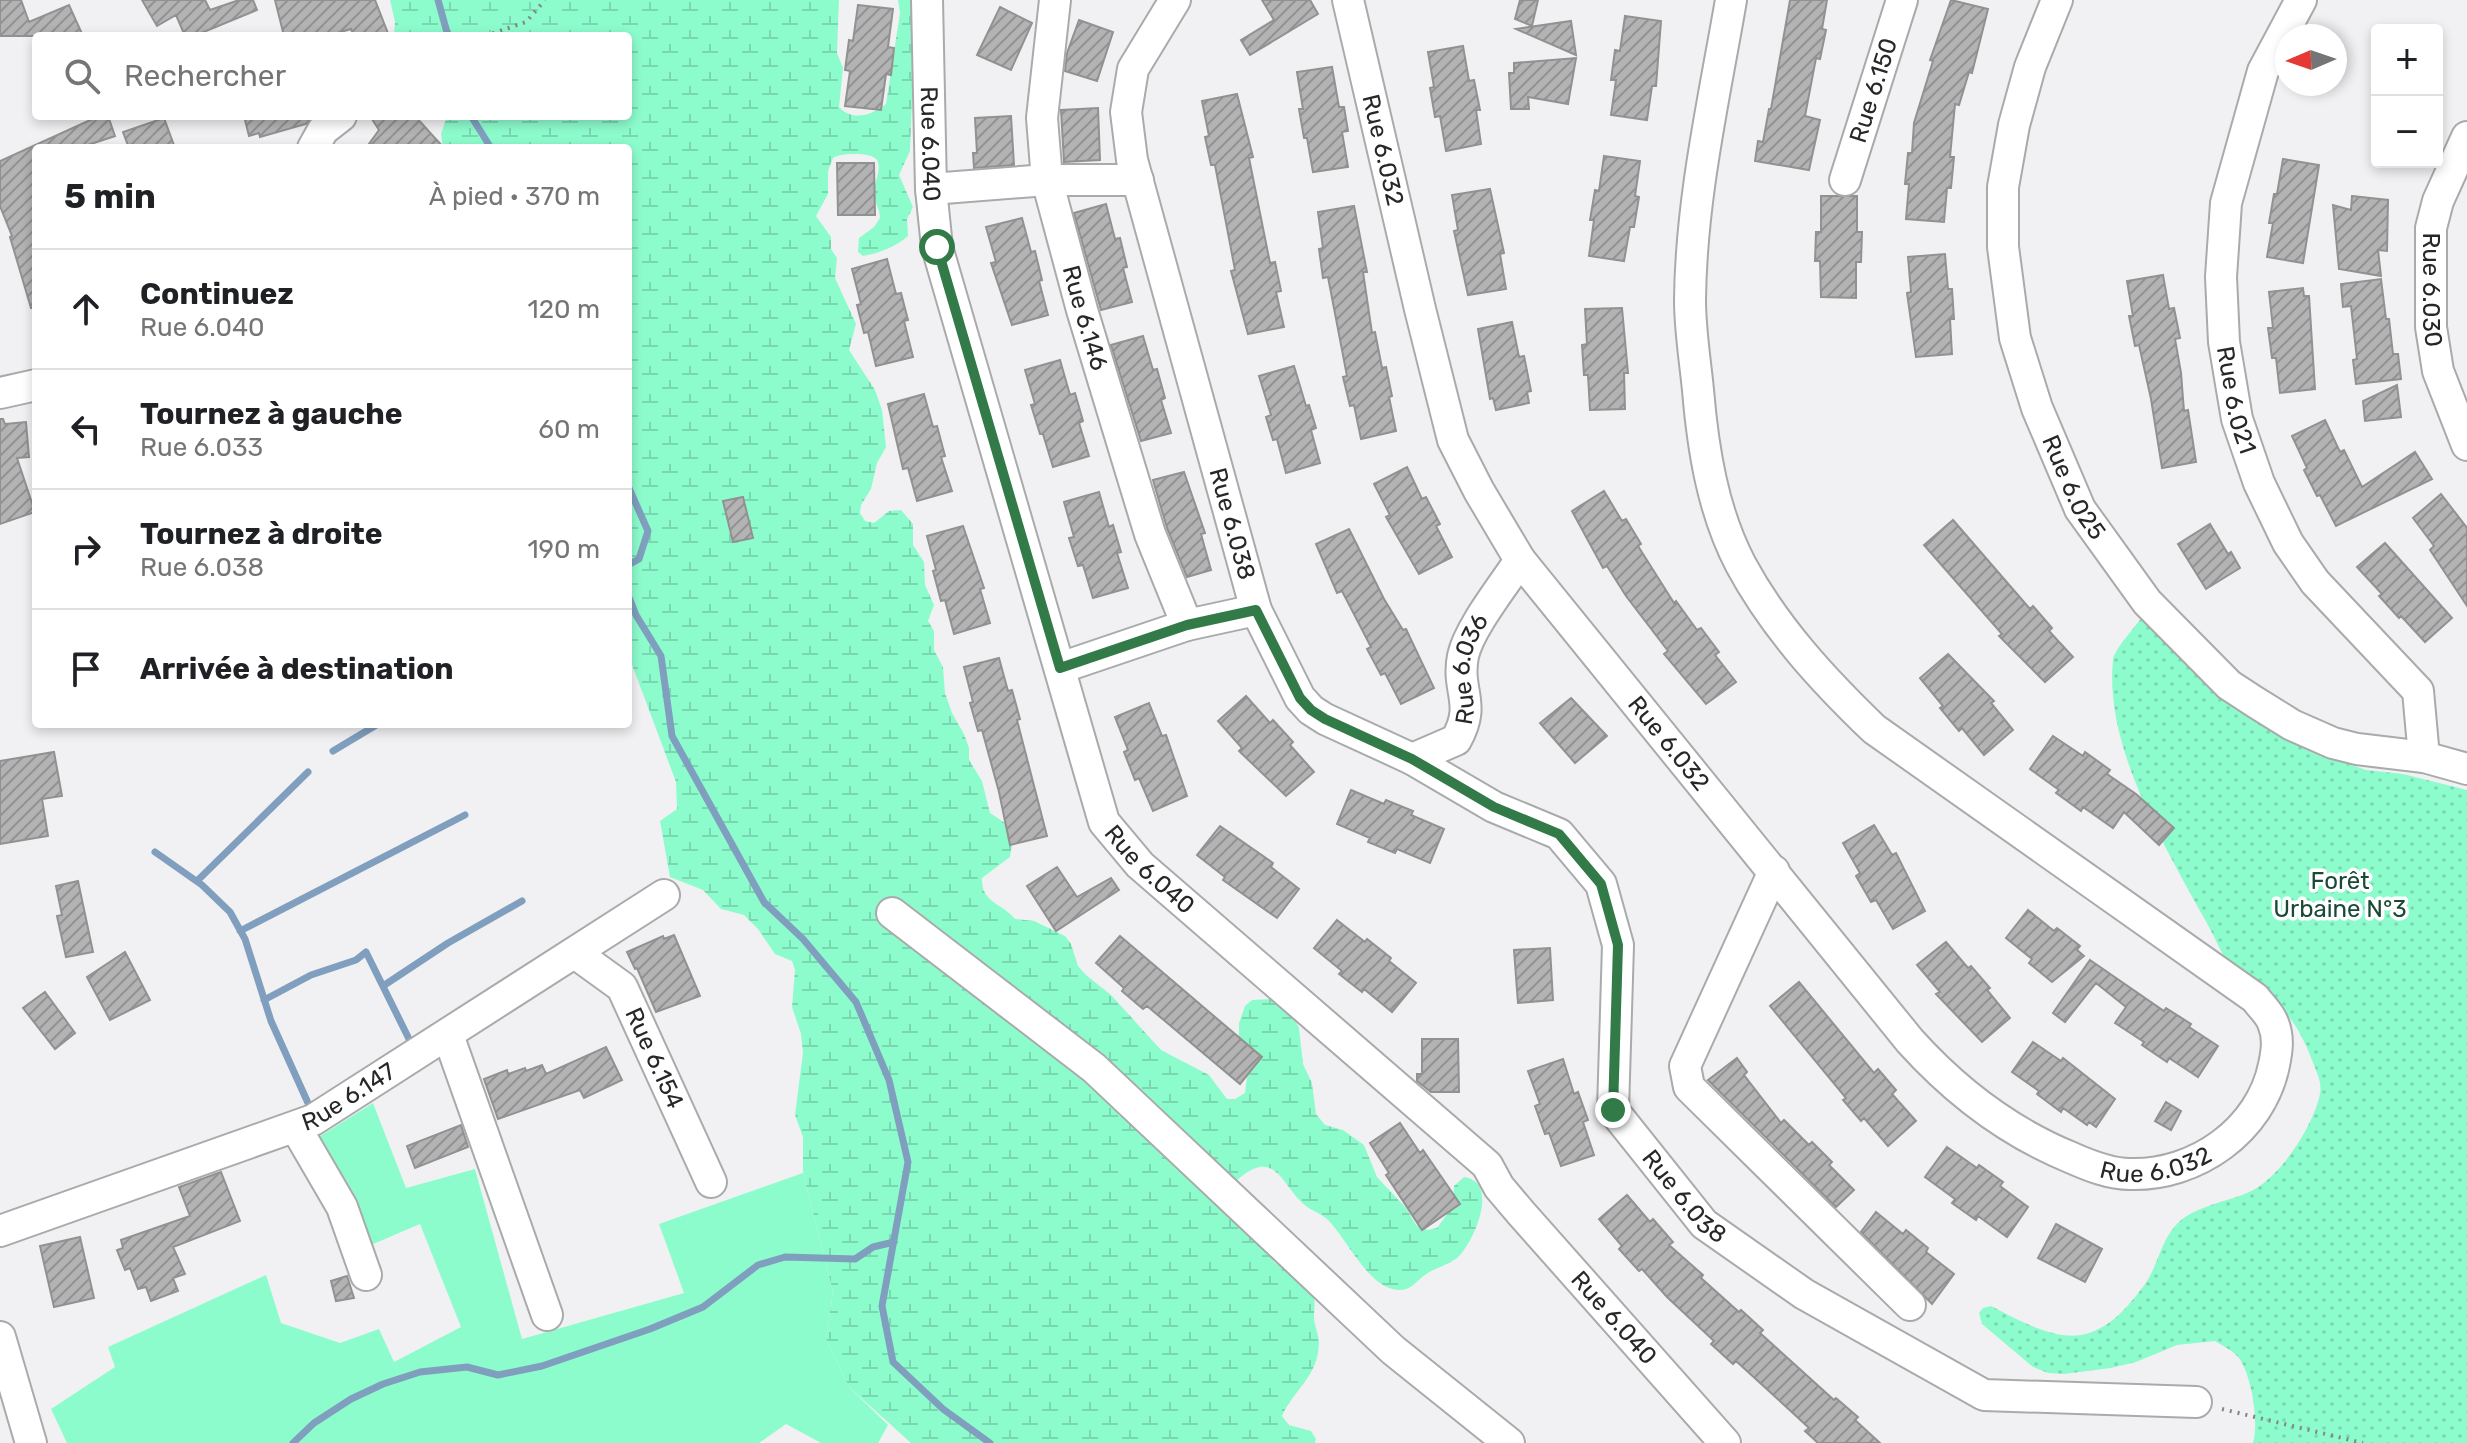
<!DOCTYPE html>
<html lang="fr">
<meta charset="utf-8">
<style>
:root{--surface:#fff;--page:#f2f2f2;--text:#202124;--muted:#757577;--line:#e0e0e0}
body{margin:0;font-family:Rubik,sans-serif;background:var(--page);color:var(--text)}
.controls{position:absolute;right:24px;top:24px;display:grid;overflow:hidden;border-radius:8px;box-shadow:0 4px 12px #0003}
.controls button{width:72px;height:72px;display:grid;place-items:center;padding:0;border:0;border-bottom:2px solid var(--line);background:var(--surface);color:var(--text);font:40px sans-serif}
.compass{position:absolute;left:2275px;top:24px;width:72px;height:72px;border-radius:50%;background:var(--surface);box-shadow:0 4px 12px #0003;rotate:268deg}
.stop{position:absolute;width:24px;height:24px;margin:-18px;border:6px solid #327b48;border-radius:50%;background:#fff}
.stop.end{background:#327b48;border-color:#fff;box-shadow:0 2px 8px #0008}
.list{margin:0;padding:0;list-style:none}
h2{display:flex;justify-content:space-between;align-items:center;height:104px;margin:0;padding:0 32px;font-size:34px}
h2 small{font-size:26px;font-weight:400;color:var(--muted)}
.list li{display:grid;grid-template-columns:52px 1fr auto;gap:24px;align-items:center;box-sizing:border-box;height:120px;padding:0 32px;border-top:2px solid var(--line)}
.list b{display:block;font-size:30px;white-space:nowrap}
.list p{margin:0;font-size:26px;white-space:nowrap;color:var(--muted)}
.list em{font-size:26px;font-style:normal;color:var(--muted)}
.icon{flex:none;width:44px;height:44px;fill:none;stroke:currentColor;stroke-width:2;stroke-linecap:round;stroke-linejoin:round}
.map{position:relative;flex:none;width:2467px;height:1443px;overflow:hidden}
.search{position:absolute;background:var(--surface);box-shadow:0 4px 12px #0003;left:32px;top:32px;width:600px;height:88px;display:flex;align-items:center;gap:20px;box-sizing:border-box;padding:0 28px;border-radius:8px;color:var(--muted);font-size:30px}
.panel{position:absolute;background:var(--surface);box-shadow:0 4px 12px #0003;left:32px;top:144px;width:600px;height:584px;border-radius:8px}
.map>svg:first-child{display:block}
.grass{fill:#8dfccd}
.wetland{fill:url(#wetland-marsh)}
.park{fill:url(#park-dots)}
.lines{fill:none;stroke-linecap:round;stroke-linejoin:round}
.stream{stroke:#809fbe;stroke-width:7}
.building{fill:url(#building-hatch);stroke:#929192;stroke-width:2}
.minor-casing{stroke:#a9aaab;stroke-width:34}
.path{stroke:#848586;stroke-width:4;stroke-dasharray:2 6;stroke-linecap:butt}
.minor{stroke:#fff;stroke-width:30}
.route{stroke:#327b48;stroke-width:10}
.labels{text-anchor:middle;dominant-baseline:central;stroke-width:7;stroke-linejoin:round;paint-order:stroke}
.street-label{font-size:24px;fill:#262727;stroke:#fff}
.park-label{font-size:24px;fill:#194a37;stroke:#fff}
</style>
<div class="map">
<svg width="2467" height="1443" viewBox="0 0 2467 1443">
<defs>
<pattern id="wetland-marsh" width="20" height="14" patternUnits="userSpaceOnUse" patternTransform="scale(2)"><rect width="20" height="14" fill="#8dfccd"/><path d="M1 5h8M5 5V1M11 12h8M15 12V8" fill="none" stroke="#7ad8b0"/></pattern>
<pattern id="park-dots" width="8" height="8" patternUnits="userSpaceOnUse" patternTransform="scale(2)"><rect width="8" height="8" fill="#8dfccd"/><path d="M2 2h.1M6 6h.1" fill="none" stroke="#7ad8b0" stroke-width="1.8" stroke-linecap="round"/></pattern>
<pattern id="building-hatch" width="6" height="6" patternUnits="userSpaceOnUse" patternTransform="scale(2)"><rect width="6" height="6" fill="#b4b3b4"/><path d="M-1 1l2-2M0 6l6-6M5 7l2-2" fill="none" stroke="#929292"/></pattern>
</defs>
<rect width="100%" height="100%" fill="#f1f1f3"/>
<path class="grass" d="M373 1103 406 1188 475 1169 522 1339 684 1293 659 1224 803 1173 833 1292 826 1339 849 1387 888 1425 878 1443H821L786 1424 759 1443H67L51 1409 115 1367 108 1347 266 1275 281 1323 340 1343 379 1329 394 1362 461 1327 420 1224 371 1245 317 1138Z"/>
<path class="wetland" d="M390 0H839L837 53 843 68 839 107C853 122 872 115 886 104L900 13 898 0H916L910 151 899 175 913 207 907 219 908 236C896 247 879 253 863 256L858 252 859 238 874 227 880 218C880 209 874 202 874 193 874 184 882 168 877 160 872 152 841 153 833 158L828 171V194L816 216 831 237V249L837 258 835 278 856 324 849 350 875 390 882 410 886 447 877 463 871 489 861 505 860 513 865 521 874 523 889 511 901 510 913 524V545L924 562 925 585 934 605 928 621 934 631V650L943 667 945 693 952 713 964 734 969 748V760L982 781 990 813 1005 823 1013 837 1010 857 982 878C981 903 1001 902 1015 919L1034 921 1065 936 1071 944 1078 966 1086 975 1111 995 1161 1050 1209 1075 1227 1099H1235L1245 1093 1247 1077 1256 1066 1239 1037V1023L1245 1006 1252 1000 1271 999 1281 1003 1292 1014 1299 1028 1303 1064 1312 1083 1316 1114 1325 1125 1343 1130 1364 1145 1377 1177 1406 1208 1416 1225 1427 1230 1437 1228 1453 1206 1454 1186 1464 1177C1501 1182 1473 1244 1457 1258 1447 1266 1434 1268 1425 1275 1415 1282 1412 1290 1399 1290 1368 1289 1347 1238 1327 1219 1320 1213 1312 1211 1306 1206 1281 1186 1276 1145 1236 1181L1274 1262 1309 1286C1317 1297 1314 1305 1314 1317 1314 1326 1319 1334 1319 1343 1318 1377 1294 1389 1282 1416L1289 1425 1311 1431 1316 1439 1315 1443H911L849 1387 826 1339 833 1292 803 1173V1137L795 1115 803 1053 801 1034 792 1007 795 970 792 961 775 954 758 929 744 915 721 909 703 890 670 877 660 821 677 809 676 782 628 654V148H443L441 134 447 116H628V36H394L395 22Z"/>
<path class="park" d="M2143 616 2218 692 2280 735 2312 751 2366 770 2403 774 2467 790V1443H2253C2259 1422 2252 1380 2241 1361 2236 1352 2223 1346 2215 1341L2177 1345 2136 1362 2111 1368 2064 1374 2048 1373 2033 1367 1982 1324 1979 1313 1983 1308 1991 1306C2061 1343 2094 1355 2145 1284 2159 1264 2161 1238 2180 1221 2198 1206 2225 1202 2247 1193 2279 1180 2313 1127 2320 1094 2322 1084 2318 1075 2314 1065 2307 1047 2299 1027 2285 1013 2267 997 2245 985 2230 966 2220 951 2213 933 2204 918 2164 845 2104 746 2113 660 2114 649 2136 626 2143 616Z"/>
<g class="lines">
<path class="stream" d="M438 0 448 36
M471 116 491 148
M628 486 648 531 639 559 628 565
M628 595 636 615 661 656 672 736 764 902 803 939 856 1002 889 1080 908 1162 882 1306 893 1362 943 1409 990 1443
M333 751 378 724
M155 852 202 885 230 912 245 939 271 1021 308 1103
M197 881 308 772
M240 931 465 815
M383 986 448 943 522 901
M264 1000 311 975 356 960 366 952 412 1045
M293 1443 314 1423 351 1399 383 1384 420 1372 467 1367 498 1375 542 1366 650 1329 703 1307 758 1265 785 1257 855 1259 873 1247 894 1242"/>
</g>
<path class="building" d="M0 0H21L29 22 69 5 83 36H0Z
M142 0H205L210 10 239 0H253L257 10 194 36H185L176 15 157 26Z
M275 0H375L389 36H354L351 29 327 36H284Z
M1262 0H1310L1318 14 1250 55 1241 40 1274 20Z
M1520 0H1538L1532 26 1515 19Z
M1790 0H1827L1822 29 1826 30 1820 59 1816 58 1805 116 1820 120 1809 170 1755 161 1758 141 1763 142 1769 109H1771Z
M1951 0 1988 9 1972 73 1969 72 1959 105 1955 104 1950 157H1954L1951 188H1947L1944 222 1906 219 1909 184H1905L1908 153H1912L1914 123 1933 61 1930 60Z
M858 5 893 9 888 47 894 48 891 75 886 74 881 110 845 106 850 71 845 70 849 40 853 41Z
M1000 7 1032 23 1011 70 977 55Z
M1625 16 1661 21 1656 86H1652L1647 120 1611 115 1616 80H1611L1615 50 1620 51Z
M1079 20 1113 32 1097 81 1065 71 1067 53Z
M1571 21 1576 55 1516 29Z
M1463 46 1469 81 1474 80 1480 110H1476L1481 144 1446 151 1440 116 1435 117 1430 88 1434 87 1428 52Z
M1576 58 1568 104 1528 97 1529 109H1511L1509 73H1514V63Z
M1332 67 1339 107H1344L1348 131 1342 132 1348 167 1313 172 1307 138H1304L1299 109H1303L1297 72Z
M1237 94 1253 157 1249 158 1270 263 1275 262 1281 291 1276 292 1284 327 1248 334 1231 271 1235 270 1215 165H1211L1205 137 1209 136 1202 101Z
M1098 108 1100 160 1064 162 1061 110Z
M99 116H108L115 136 79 148H36V308H31L10 237 12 236 0 206V161Z
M244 116H312L306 124 260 137 259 133 249 136Z
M370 116H415L444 148H366L379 130Z
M1011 116 1014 165 974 168 973 153H977L975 118Z
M164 118 175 148H129L123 132Z
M1604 156 1640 161 1635 196 1639 197 1634 227H1630L1624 261 1589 256 1594 220H1590L1595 190 1599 191Z
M2283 159 2319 165 2303 263 2267 257 2273 223H2269L2274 194H2277Z
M837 163H874L875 215H838Z
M1490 189 1504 253 1500 254 1506 289 1468 295 1454 231 1458 230 1452 195Z
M1821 196H1857V232H1862L1861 262H1856V298L1821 297 1820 261H1815L1816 232H1821Z
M2352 196 2388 200 2387 251 2378 250 2381 276 2339 269 2333 205 2351 210Z
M1106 204 1115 239 1120 238 1127 267 1123 268 1132 302 1101 310 1074 213Z
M1354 206 1367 272H1363L1372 333 1375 332 1382 368 1386 367 1392 396 1389 397 1396 431 1361 439 1354 405 1350 406 1343 377 1347 376 1328 277 1323 278 1319 249 1323 248 1318 212Z
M1022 218 1031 252 1035 251 1042 280 1039 281 1048 315 1012 325 991 263 996 262 986 227Z
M1945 254 1948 289H1952L1954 319H1950L1952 354 1916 357 1907 293 1911 292 1908 257Z
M887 259 896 294 901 293 908 320 904 321 913 357 876 366 868 332 864 333 857 305 861 304 852 269Z
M2163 275 2169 309 2174 308 2180 338 2175 339 2181 373 2184 411 2188 410 2196 462 2162 468 2151 399 2139 345 2135 346 2129 316H2133L2127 281Z
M2381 279 2386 319H2389L2393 354H2398L2401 379 2356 384 2353 360 2357 359 2351 306 2343 307 2341 284Z
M2303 288 2304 296H2309L2315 389 2280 393 2276 358H2272L2268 328H2273L2269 292Z
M1622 308 1628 373H1624L1625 409 1590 410 1588 375H1584L1582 345 1587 344 1585 309Z
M1512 322 1519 357 1524 356 1531 391 1527 392 1529 403 1496 410 1493 398 1490 399 1478 329Z
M1143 336 1153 370 1157 369 1165 398 1161 400 1171 433 1141 441 1111 345Z
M1060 360 1070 395 1075 393 1083 421 1079 423 1089 456 1053 467 1043 434H1040L1031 405 1035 404 1025 370Z
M1294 366 1306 406 1309 405 1316 428 1311 430 1320 463 1286 473 1277 439 1273 440 1266 417 1271 415 1259 376Z
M2397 385 2401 417 2365 421 2363 401Z
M924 394 933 427 937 426 945 456 941 457 952 491 917 501 908 468 903 469 888 404Z
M0 419H3L5 424 26 422 29 457 17 458 35 512 0 524Z
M2325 420 2340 452 2344 450 2362 487 2415 452 2432 479 2336 526 2320 495 2317 496 2304 470 2307 468 2292 436Z
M1407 467 1422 499 1426 497 1440 524 1436 526 1452 557 1419 574 1386 517 1390 515 1374 484Z
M1184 472 1205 533 1201 534 1211 570 1187 577 1167 528 1153 480Z
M1604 491 1622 521 1626 519 1641 544 1638 546 1674 603 1676 601 1697 630 1701 628 1719 652 1715 655 1736 682 1706 704 1664 654 1668 651 1626 596 1607 566 1603 568 1572 511Z
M1099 492 1109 527 1113 525 1121 552 1117 553 1128 588 1093 598 1083 565 1078 566 1069 538 1074 537 1064 502Z
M2441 494 2467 528V606L2430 550 2434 546 2413 518Z
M743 497 753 538 733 542 723 501Z
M1953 520 2030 609 2033 606 2052 628 2049 631 2073 657 2045 682 1999 636 2002 634 1924 545Z
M2210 524 2228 554 2231 552 2240 568 2206 589 2178 544Z
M963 526 984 588 980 589 990 623 954 634 945 600 941 601 933 571 936 570 927 536Z
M1349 529 1384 599 1403 630 1406 629 1434 688 1401 704 1385 673 1381 675 1367 649 1371 647 1342 591 1337 593 1316 544Z
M2385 543 2452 618 2425 642 2401 616 2399 618 2379 596 2382 594 2357 567Z
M1948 654 1994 701 1991 703 2013 730 1984 755 1962 728 1959 731 1940 708 1943 706 1920 678Z
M999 658 1008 691 1012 690 1020 719 1017 720 1047 836 1010 845 999 792 982 730 978 731 970 703 973 702 964 667Z
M1246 696 1270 723 1273 720 1293 742 1290 745 1314 772 1286 796 1239 751 1242 748 1218 721Z
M1571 698 1607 736 1575 763 1540 723Z
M1149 703 1162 736 1166 735 1187 796 1153 811 1139 778 1135 780 1124 752 1128 750 1115 717Z
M2053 736 2083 756 2085 752 2110 770 2107 774 2136 794 2174 828 2159 845 2124 812 2113 828 2083 807 2081 811 2056 793 2059 790 2030 769Z
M54 752 62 796 42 799 48 836 0 844V761Z
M1351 790 1384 804 1386 800 1413 811 1411 815 1444 829 1430 863 1397 849 1395 853 1368 842 1370 838 1337 824Z
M1874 825 1892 855 1896 853 1925 911 1893 929 1876 900 1871 902 1856 876 1860 873 1843 843Z
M1220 826 1273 863 1271 867 1299 889 1277 918 1223 880 1225 877 1197 855Z
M1057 867 1077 897 1111 878 1119 890 1056 931 1027 886Z
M78 881 93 952 66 957 57 916 62 915 56 886Z
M2028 910 2054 931 2057 928 2080 946 2077 950 2084 956 2052 982 2029 963 2032 959 2006 938Z
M1337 920 1365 942 1367 939 1391 958 1389 961 1416 983 1392 1012 1364 989 1362 992 1339 974 1342 971 1314 948Z
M674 935 700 996 656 1012 637 968 635 969 627 952 663 936 664 939Z
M1120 936 1262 1057 1240 1084 1147 1006 1143 1009 1122 991 1124 988 1096 963Z
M1946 942 1968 968 1971 966 1990 988 1987 990 2010 1018 1982 1042 1936 994 1940 992 1917 965Z
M1550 948 1553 1000 1518 1003 1514 950Z
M125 952 150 1000 110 1020 87 977Z
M2090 960 2164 1011 2166 1008 2191 1024 2189 1027 2218 1046 2198 1077 2169 1058 2167 1062 2142 1045 2144 1042 2115 1023 2126 1007 2096 983 2065 1022 2053 1013Z
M1799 982 1874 1073 1878 1069 1896 1090 1892 1094 1916 1121 1888 1146 1864 1118 1861 1121 1843 1100 1846 1098 1770 1006Z
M45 992 75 1033 55 1049 23 1008Z
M1422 1039H1458L1459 1092H1431L1417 1081V1074H1422Z
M2033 1042 2061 1061 2063 1058 2115 1099 2096 1127 2089 1122 2087 1125 2063 1108 2061 1112 2037 1094 2039 1091 2012 1072Z
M606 1047 622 1080 584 1098 580 1090 498 1119 484 1079 507 1070 508 1074 525 1068 526 1071 542 1065 546 1074Z
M1737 1058 1747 1072 1744 1075 1781 1123 1784 1120 1809 1145 1812 1142 1832 1162 1829 1165 1854 1190 1836 1207 1708 1080Z
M1563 1059 1574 1094 1578 1092 1588 1120 1583 1122 1594 1155 1561 1166 1549 1133 1545 1134 1535 1106 1540 1104 1528 1071Z
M2166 1102 2181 1111 2171 1130 2155 1121Z
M1400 1123 1420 1153 1423 1150 1460 1204 1422 1230 1386 1175 1389 1173 1370 1143Z
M461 1125 468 1147 415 1168 407 1146Z
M1947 1147 1977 1168 1979 1165 2003 1182 2000 1186 2028 1207 2007 1237 1978 1216 1976 1220 1952 1203 1955 1199 1925 1177Z
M221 1172 240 1221 173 1247 185 1274 173 1278 178 1291 151 1301 146 1287 138 1289 130 1268 125 1270 117 1250 123 1248 121 1240 190 1216 179 1187Z
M1627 1195 1650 1222 1653 1219 1673 1242 1669 1245 1703 1275 1701 1278 1739 1312 1741 1310 1763 1330 1760 1333 1834 1400 1836 1398 1858 1417 1855 1420 1880 1443H1818L1805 1431 1809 1428 1782 1403 1736 1361 1733 1364 1711 1344 1714 1341 1667 1297 1642 1269 1639 1271 1619 1249 1622 1246 1599 1219Z
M1876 1212 1903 1234 1906 1230 1928 1248 1926 1252 1954 1274 1932 1304 1861 1232Z
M2056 1224 2102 1249 2085 1282 2038 1258Z
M80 1237 94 1298 54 1307 40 1246Z
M347 1276 354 1298 336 1301 331 1281Z"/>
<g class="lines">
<defs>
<g id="minor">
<path id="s1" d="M927 0 931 189 937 247 1104 822 1140 865 1487 1165 1499 1187 1521 1213 1725 1443"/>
<path id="s2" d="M1055 0 1042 118 1047 180 1082 310 1150 534 1187 625"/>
<path id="s3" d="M1175 0 1133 69 1126 112 1132 160 1256 610 1300 698 1311 710 1325 719 1412 759 1494 807 1559 834 1601 884 1618 945 1613 1110 1704 1224 1804 1294 1984 1395 2196 1402"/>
<path id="s4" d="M1348 0 1420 309 1453 440 1479 491 1520 560 1910 1041C1956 1092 2008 1132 2072 1158 2090 1166 2110 1174 2130 1174 2196 1176 2261 1130 2274 1065 2277 1051 2279 1037 2273 1023 2270 1014 2261 1006 2255 998L1874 729C1823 680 1775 628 1741 565 1713 512 1703 450 1698 390 1695 360 1690 330 1690 300 1691 199 1714 99 1731 0"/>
<path id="s5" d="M2057 0 2030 67 2014 125 2003 187V247L2015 338 2037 408 2080 509 2147 602 2229 685 2255 702 2292 725 2333 743 2357 749 2424 757 2467 769"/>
<path id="s6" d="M2301 0 2263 71 2226 203 2221 277 2224 342 2237 419 2259 483 2288 543 2315 582 2418 691 2424 757"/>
<path id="s7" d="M2467 137 2438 201 2431 228V327L2438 371 2467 445"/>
<path d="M313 148 323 130 341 116"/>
<path id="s8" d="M1845 180 1902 0"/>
<path d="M931 189 1047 180H1138"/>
<path d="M0 393 36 385"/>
<path d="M1060 668 1187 625 1256 610"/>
<path id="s9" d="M1412 759 1456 740C1477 703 1456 692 1463 656 1469 628 1504 585 1520 560"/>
<path d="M1774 871 1685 1066 1689 1087 1910 1305"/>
<path d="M892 913 1094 1068 1393 1350 1509 1443"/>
<path id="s10" d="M575 953 622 987 711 1182"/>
<path d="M448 1035 547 1315"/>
<path d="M296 1128 342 1207 366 1275"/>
<path id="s11" d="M0 1231 313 1120 664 895"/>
<path d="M0 1337 31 1443"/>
</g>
</defs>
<use href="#minor" class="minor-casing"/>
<path class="path" d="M485 36 526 22 545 0
M2222 1409 2363 1443"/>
<use href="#minor" class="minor"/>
</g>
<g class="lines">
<path class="route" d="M937 247 1060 668 1187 625 1256 610 1300 698 1311 710 1325 719 1412 759 1494 807 1559 834 1601 884 1618 945 1613 1110"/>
</g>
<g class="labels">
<g class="street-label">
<text stroke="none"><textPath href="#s8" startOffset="94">Rue 6.150</textPath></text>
<text stroke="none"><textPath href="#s1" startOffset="144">Rue 6.040</textPath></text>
<text stroke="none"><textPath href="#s4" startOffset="154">Rue 6.032</textPath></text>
<text stroke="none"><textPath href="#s7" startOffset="160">Rue 6.030</textPath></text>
<text stroke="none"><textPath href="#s2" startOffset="324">Rue 6.146</textPath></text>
<text stroke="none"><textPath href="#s6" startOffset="416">Rue 6.021</textPath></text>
<text stroke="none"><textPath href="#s5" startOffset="508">Rue 6.025</textPath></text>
<text stroke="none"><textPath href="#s3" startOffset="550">Rue 6.038</textPath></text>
<text stroke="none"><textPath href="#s9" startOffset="122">Rue 6.036</textPath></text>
<text stroke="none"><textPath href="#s4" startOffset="826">Rue 6.032</textPath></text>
<text stroke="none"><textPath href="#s1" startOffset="912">Rue 6.040</textPath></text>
<text stroke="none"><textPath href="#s10" startOffset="136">Rue 6.154</textPath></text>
<text stroke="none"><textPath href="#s11" startOffset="374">Rue 6.147</textPath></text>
<text stroke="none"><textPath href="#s4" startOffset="1498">Rue 6.032</textPath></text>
<text stroke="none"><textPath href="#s3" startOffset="1438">Rue 6.038</textPath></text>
<text stroke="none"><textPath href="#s1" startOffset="1560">Rue 6.040</textPath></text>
</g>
<g class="park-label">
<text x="2340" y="881">Forêt<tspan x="2340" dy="28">Urbaine N°3</tspan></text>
</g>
</g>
</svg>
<div class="controls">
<button>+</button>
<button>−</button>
</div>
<svg class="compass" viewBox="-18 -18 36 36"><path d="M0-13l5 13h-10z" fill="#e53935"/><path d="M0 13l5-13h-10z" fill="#757577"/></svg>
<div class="stop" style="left:937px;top:247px"></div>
<div class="stop end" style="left:1613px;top:1110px"></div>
<div class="search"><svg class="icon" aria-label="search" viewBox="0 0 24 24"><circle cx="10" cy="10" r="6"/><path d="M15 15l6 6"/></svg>Rechercher</div>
<section class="panel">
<h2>5 min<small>À pied · 370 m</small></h2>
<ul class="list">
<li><svg class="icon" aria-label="ahead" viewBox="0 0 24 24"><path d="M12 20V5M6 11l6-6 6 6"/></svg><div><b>Continuez</b><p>Rue 6.040</p></div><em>120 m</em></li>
<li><svg class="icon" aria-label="left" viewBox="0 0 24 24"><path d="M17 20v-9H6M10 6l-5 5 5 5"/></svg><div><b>Tournez à gauche</b><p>Rue 6.033</p></div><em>60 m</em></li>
<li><svg class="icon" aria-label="right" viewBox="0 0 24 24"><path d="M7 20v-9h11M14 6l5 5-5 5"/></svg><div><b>Tournez à droite</b><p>Rue 6.038</p></div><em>190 m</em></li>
<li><svg class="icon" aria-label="arrive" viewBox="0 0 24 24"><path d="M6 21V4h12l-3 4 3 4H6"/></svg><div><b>Arrivée à destination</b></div></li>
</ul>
</section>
</div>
